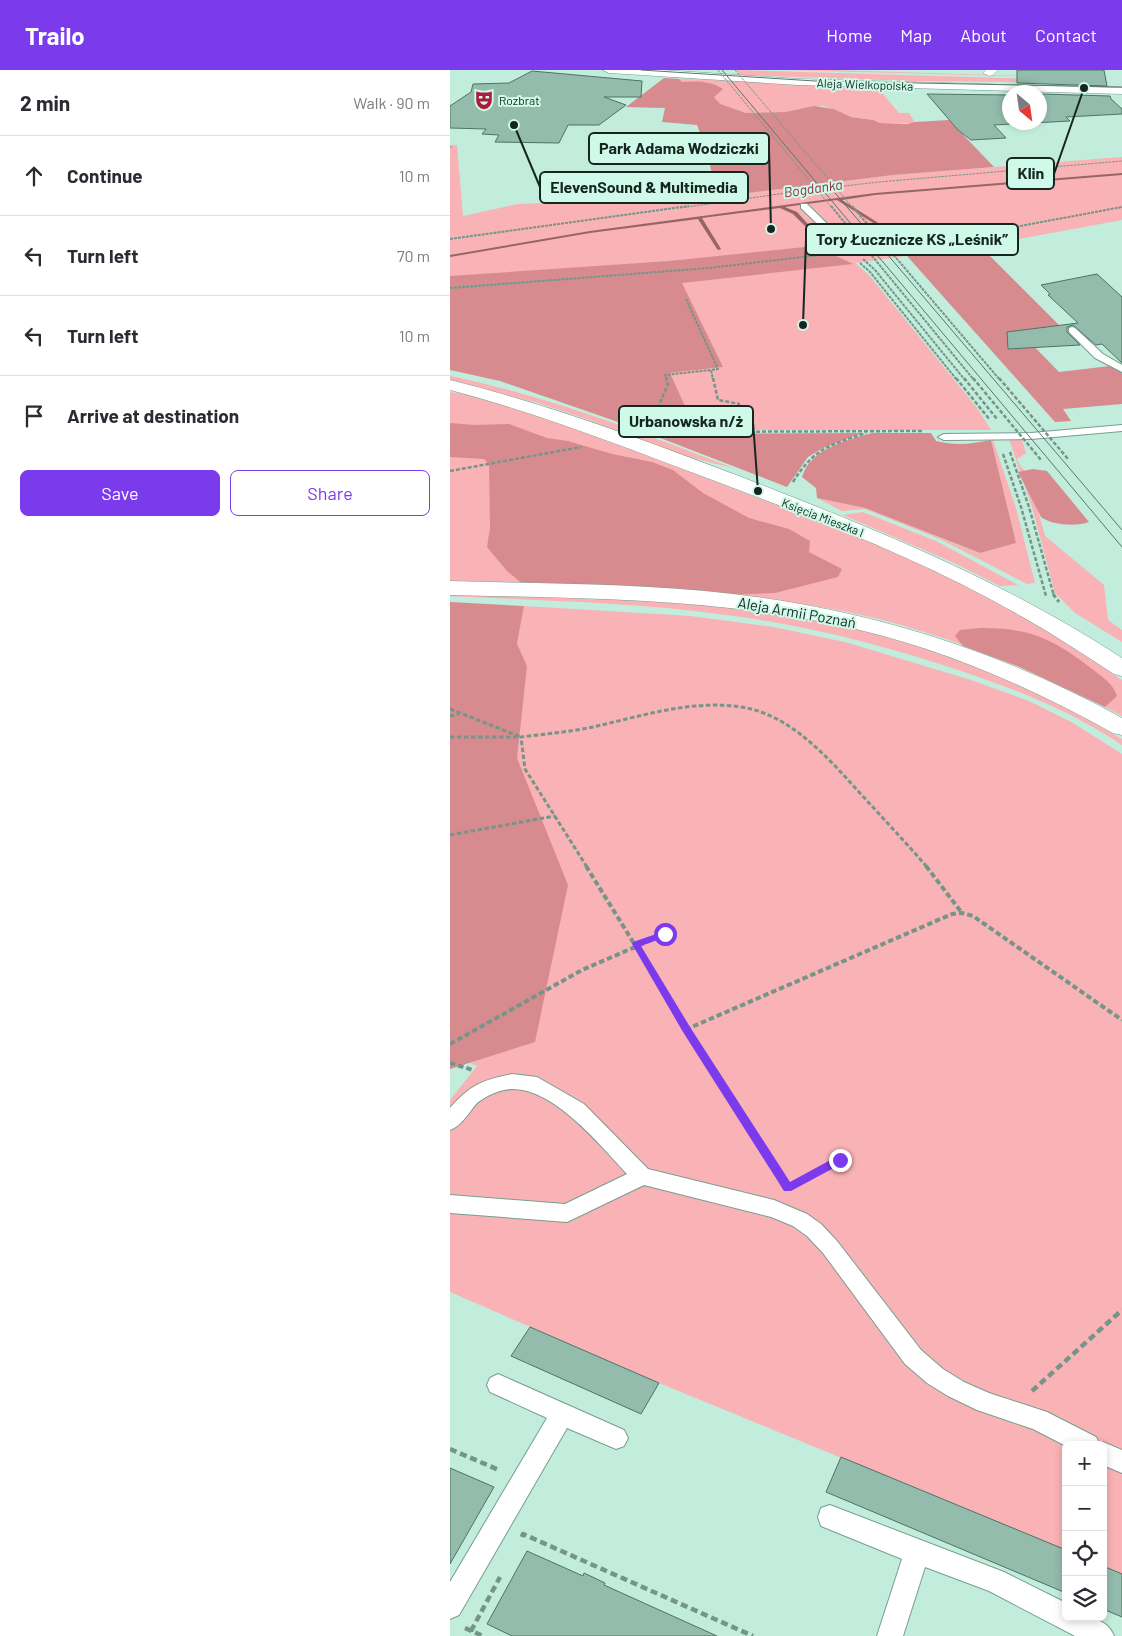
<!DOCTYPE html>
<meta charset="utf-8">
<style>
:root{--surface:#fff;--page:#f7f7f7;--text:#2b2b33;--muted:#7c7c81;--line:#e1e1e2;--accent:#7c3aed}
body{margin:0;font-family:Barlow,sans-serif;background:var(--page);color:var(--text)}
.controls{position:absolute;right:15px;bottom:15px;display:grid;overflow:hidden;border-radius:8px;box-shadow:0 2px 8px #0003}
.controls button{width:45px;height:45px;display:grid;place-items:center;padding:0;border:0;border-bottom:1px solid var(--line);background:var(--surface);color:var(--text);font:25px sans-serif}
.compass{position:absolute;left:552px;top:15px;width:45px;height:45px;border-radius:50%;background:var(--surface);box-shadow:0 2px 8px #0003;rotate:151deg}
.stop{position:absolute;width:15px;height:15px;margin:-11px;border:4px solid #7c3aed;border-radius:50%;background:#fff}
.stop.end{background:#7c3aed;border-color:#fff;box-shadow:0 1px 5px #0008}
.list{margin:0;padding:0;list-style:none}
h2{display:flex;justify-content:space-between;align-items:center;height:65px;margin:0;padding:0 20px;font-size:21px}
h2 small{font-size:16px;font-weight:400;color:var(--muted)}
.list li{display:grid;grid-template-columns:32px 1fr auto;gap:15px;align-items:center;box-sizing:border-box;height:80px;padding:0 20px;border-top:1px solid var(--line)}
.list b{display:block;font-size:19px;white-space:nowrap}
.list em{font-size:16px;font-style:normal;color:var(--muted)}
.actions{display:flex;gap:10px;padding:15px 20px}
.actions a{flex:1;padding:11px 0;border:1px solid var(--accent);border-radius:8px;text-align:center;font-size:18px;color:var(--accent)}
.actions .main{background:var(--accent);color:#fff}
.icon{flex:none;width:28px;height:28px;fill:none;stroke:currentColor;stroke-width:2;stroke-linecap:round;stroke-linejoin:round}
.map{position:relative;flex:none;width:672px;height:1566px;overflow:hidden}
header{display:flex;align-items:center;gap:30px;box-sizing:border-box;height:70px;padding:0 25px;background:var(--accent);color:#fff}
header strong{font-size:24px}
nav{display:flex;gap:28px;margin-inline-start:auto;font-size:18px}
main{display:flex}
aside{flex:1;background:var(--surface)}
.map>svg:first-child{display:block}
.green{fill:#f9b2b5}
.forest{fill:#d88b8f}
.lines{fill:none;stroke-linecap:round;stroke-linejoin:round}
.stream{fill:#966667;fill-rule:evenodd}
.building{fill:#93bcac;stroke:#4d7365}
.lane-casing{stroke:#779e8f;stroke-width:2}
.street-casing{stroke:#779e8f;stroke-width:1}
.secondary-casing{stroke:#779e8f;stroke-width:1}
.path-far5{stroke:#769589;stroke-width:1;stroke-dasharray:2.5 1;stroke-linecap:butt}
.path-far4{stroke:#769589;stroke-width:2;stroke-dasharray:3 1;stroke-linecap:butt}
.path-far3{stroke:#769589;stroke-width:2.5;stroke-dasharray:4 2;stroke-linecap:butt}
.path-far2{stroke:#769589;stroke-width:3;stroke-dasharray:4.5 2.5;stroke-linecap:butt}
.path-far1{stroke:#769589;stroke-width:4;stroke-dasharray:5.5 3;stroke-linecap:butt}
.path{stroke:#769589;stroke-width:4.5;stroke-dasharray:7 4;stroke-linecap:butt}
.lane{fill:#fff;fill-rule:evenodd}
.street{fill:#fff;fill-rule:evenodd}
.secondary{fill:#fff;fill-rule:evenodd}
.tram{stroke:#5b766c;stroke-width:1}
.path-bridge-far2{stroke:#769589;stroke-width:1;stroke-dasharray:2.5 1;stroke-linecap:butt}
.path-bridge-far1{stroke:#769589;stroke-width:2;stroke-dasharray:3 1;stroke-linecap:butt}
.path-bridge{stroke:#769589;stroke-width:2.5;stroke-dasharray:4 2;stroke-linecap:butt}
.route{fill:#7c3aed}
.labels{text-anchor:middle;dominant-baseline:central;stroke-width:4;stroke-linejoin:round;paint-order:stroke}
.far-street-label{font-size:12px;fill:#152520;stroke:#cff9e8}
.far-poi-label{font-size:12px;fill:#152520;stroke:#cff9e8;text-anchor:start}
.far-water-label{font-size:14px;font-style:italic;fill:#8e323e;stroke:#cff9e8}
.street-label{font-size:15px;fill:#152520;stroke:#cff9e8}
.leader{fill:none;stroke:#152520;stroke-width:2}
.callout-dot{fill:#152520;stroke:#cff9e8;stroke-width:2}
.callout{fill:#cff9e8;stroke:#152520;stroke-width:2}
.callout-label{font-size:16px;text-anchor:middle;font-weight:bold;fill:#152520}
</style>
<header>
<strong>Trailo</strong>
<nav><a>Home</a><a>Map</a><a>About</a><a>Contact</a></nav>
</header>
<main>
<aside>
<h2>2 min<small>Walk · 90 m</small></h2>
<ul class="list">
<li><svg class="icon" aria-label="ahead" viewBox="0 0 24 24"><path d="M12 20V5M6 11l6-6 6 6"/></svg><div><b>Continue</b></div><em>10 m</em></li>
<li><svg class="icon" aria-label="left" viewBox="0 0 24 24"><path d="M17 20v-9H6M10 6l-5 5 5 5"/></svg><div><b>Turn left</b></div><em>70 m</em></li>
<li><svg class="icon" aria-label="left" viewBox="0 0 24 24"><path d="M17 20v-9H6M10 6l-5 5 5 5"/></svg><div><b>Turn left</b></div><em>10 m</em></li>
<li><svg class="icon" aria-label="arrive" viewBox="0 0 24 24"><path d="M6 21V4h12l-3 4 3 4H6"/></svg><div><b>Arrive at destination</b></div></li>
</ul>
<div class="actions"><a class="main">Save</a><a>Share</a></div>
</aside>
<div class="map">
<svg width="672" height="1566" viewBox="0 0 672 1566">
<rect width="100%" height="100%" fill="#c2ecdb"/>
<path class="green" d="M286 0 656 11 659 13 462 11 290 5Z
M335 0H382L669 9Z
M214 8 433 18V24L449 43H459L465 53H430L423 50 401 47 384 39 373 36 349 39 335 42 296 43 270 35 264 27 270 17 254 12H232L229 9Z
M0 75H7L13 146 68 134 266 127 443 105 672 87V150L530 176 405 193 419 205 527 338 541 360H246L220 303 273 297 0 231Z
M0 306C98 326 190 362 283 398L234 386 136 349 88 333 0 310Z
M0 322 24 326 134 360 438 479 507 510 580 549 672 610V646C573 593 456 547 344 533 307 528 268 528 231 526 154 521 77 517 0 512Z
M559 369 572 370 576 383 567 389 571 397 578 404 595 466 654 515 658 550 672 560V572L625 543 605 523 582 437Z
M541 370H543L566 438 585 513 577 514 490 469 415 439 392 441 367 428 415 438 529 483 565 473Z
M413 442 486 471 568 515 550 516 504 493 393 445Z
M0 524C106 528 212 528 318 542 443 559 563 605 672 669V675C619 640 570 621 511 601 434 575 356 555 276 545 185 532 92 531 0 526Z
M74 536 240 546 323 557 395 572 521 610 579 631 623 653 672 684V1504L653 1496V1375H616V1480L209 1313 0 1222V1030L27 996 20 993 29 990 67 574Z"/>
<path class="forest" d="M214 8 229 9 232 12C246 11 261 11 273 19L264 27 270 34 296 43 335 42 364 36 384 39 401 47 423 50 430 53 457 54 465 52 499 50 544 97 443 105 266 127 258 84 247 55 212 52 215 38 176 37Z
M530 176 610 256 570 262 609 302 660 296 672 299V334L613 339 621 351 605 352 457 186Z
M355 177H374L384 185 403 194 232 213 273 297 220 303 246 360H191L50 311 0 300V206L219 191Z
M0 353 24 355 59 354 97 368 118 371 162 384 202 392 223 400 253 423 299 448 339 459 360 471 359 482 392 499 388 507 325 523 275 525 75 516 57 501 37 477 40 458 39 394 34 389 0 387Z
M412 363 375 377 358 387 337 417 200 364Z
M422 363H481L486 371C505 376 522 374 541 370L566 473 530 483 415 438 367 428 366 418 352 407C360 379 397 370 422 363Z
M583 399 597 401 639 452C626 457 601 455 591 447L568 402Z
M0 532 74 536 67 574 77 596 67 688 118 815 85 972 0 999Z
M530 558C580 558 601 568 641 598 651 606 663 613 667 626L655 637 570 597 513 576 505 566 510 560Z"/>
<g class="lines">
<path class="stream" d="M672 103V105L425 125 392 130 430 154V155L428 156 387 130 335 137 347 142 367 164V166H365L343 144 330 138 252 148 271 179 269 180 267 179 248 149 140 163 0 187V185L140 161 425 123Z"/>
</g>
<path class="building" d="M567 0H654L657 16 567 13Z
M82 1 192 11 191 27H154L176 35 149 55H118L109 73 45 72 49 65 32 64 36 59 0 58V36L21 22 23 14 59 13Z
M477 24 560 25V52H590V24L660 26 661 29 672 39V44L616 47 620 51 544 55 556 68 521 70 508 60Z
M647 204 672 227V293L652 274 646 275 623 255 617 257V262L630 275 558 279 557 262 628 253 598 225 600 224 591 215Z
M80 1257 209 1313 191 1344 61 1286Z
M391 1387 616 1480V1523L376 1422Z
M0 1398 44 1417 0 1494Z
M77 1481 133 1506 134 1503 155 1513 154 1515 267 1566H62L37 1554Z
M653 1496 672 1504V1547L653 1539Z"/>
<g class="lines">
<defs>
<path id="lane" d="M351 134H357L403 179V183H397L351 138Z
M622 257 625 258 653 284 672 295V302L645 288 619 262V258Z
M672 355V361L581 369 494 370 488 367 494 364 581 363Z
M62 1004 87 1007 134 1034 198 1099 324 1130 357 1144 371 1154 387 1171 471 1280 493 1299 514 1312 539 1323 597 1342 646 1367 649 1373 653 1372 672 1380V1403L653 1395V1375L616 1376 583 1359 527 1340 498 1326 477 1313 455 1294 373 1183 357 1166 343 1156 321 1147 194 1115 117 1152 0 1143V1125L115 1134 177 1104C149 1074 93 1004 47 1022 41 1024 32 1029 27 1033 18 1043 12 1056 0 1060V1038C20 1015 32 1010 62 1004Z
M48 1304 174 1360 178 1368 174 1376 166 1379 117 1358 9 1545 0 1549V1512L97 1348 40 1322 37 1315 40 1308Z
M380 1435 554 1502 616 1533V1547C635 1547 656 1546 664 1566H625L539 1521 475 1497 453 1566H427L452 1489 371 1456 368 1447 371 1438Z"/>
<path id="street" d="M548 0 543 5 539 6 533 3 536 0Z"/>
<path id="secondary" d="M153 0H212L348 9 672 18V24L348 15 159 3Z
M0 310C101 335 197 371 294 408 425 459 554 511 672 588V606L664 604C633 584 603 564 571 546 472 489 363 448 257 408 172 376 88 343 0 320Z
M0 511C94 514 189 513 283 524 420 540 551 581 672 648V665L663 663C575 614 482 574 383 554 257 528 129 528 0 525Z"/>
</defs>
<use href="#lane" class="lane-casing"/>
<use href="#street" class="street-casing"/>
<use href="#secondary" class="secondary-casing"/>
<path class="path-far5" d="M0 77H2
M359 120 429 112 672 91
M230 138 343 122
M669 138 672 137"/>
<path class="path-far4" d="M0 169 239 136
M416 179 522 165 672 137
M413 189 425 200 515 310
M410 193 420 202 507 310
M0 218 259 198 378 184
M236 229 268 299 261 300
M217 310 215 305 261 300 263 310"/>
<path class="path-far3" d="M263 308 268 330 290 334
M506 308 540 350
M514 308 547 349
M208 359 202 351 218 314 216 308
M216 362 474 361
M560 382 579 437 604 526
M553 384 571 437 596 526
M0 401 131 377
M343 412C364 378 380 375 416 363"/>
<path class="path-far2" d="M603 524 609 532
M0 639 71 667
M0 646 9 644
M0 667H67
M0 765 105 746
M137 797 75 699 71 667C95 664 119 662 143 657 192 646 245 628 297 638 349 649 387 699 421 735 440 756 459 776 477 797"/>
<path class="path-far1" d="M136 796 237 959
M476 796 512 843
M0 974 132 900 215 864
M0 993 23 1000
M338 1118 390 1090
M337 1119 237 959 502 844 512 843 523 846 672 950"/>
<path class="path" d="M582 1321 672 1240
M0 1379 49 1400
M72 1467 73 1464 303 1566
M15 1558 33 1566
M21 1561 50 1507"/>
<use href="#lane" class="lane"/>
<use href="#street" class="street"/>
<use href="#secondary" class="secondary"/>
<path class="tram" d="M191 0 365 11 672 17
M272 0 672 477
M380 117 672 460"/>
<path class="path-bridge-far2" d="M268 0 382 138
M285 0 403 138"/>
<path class="path-bridge-far1" d="M381 136 524 310
M402 136 550 310"/>
<path class="path-bridge" d="M523 308 591 390
M549 308 618 389"/>
</g>
<path class="route" d="M215 861 218 862V866L191 876 240 957 340 1112 386 1087H393V1093L341 1121H334L233 962 182 874 183 872Z"/>
<defs>
<symbol id="theatre-bare" viewBox="-9 -9 18 18"><path d="M-5-5.5Q0-4 5-5.5V0Q5 5 0 6Q-5 5-5 0ZM-3.3-2.5H-1v1.5H-3.3ZM1-2.5H3.3v1.5H1ZM-2.8 1Q0 5.5 2.8 1Z" fill="#ae1a3b" stroke="#cff9e8" stroke-width="2.5" paint-order="stroke"/></symbol>
</defs>
<g fill-rule="evenodd">
<use href="#theatre-bare" x="20" y="16" width="28" height="28"/>
</g>
<g class="labels">
<g class="far-street-label">
<text transform="translate(415 14) rotate(2)">Aleja Wielkopolska</text>
<text transform="translate(373 447) rotate(21)">Księcia Mieszka I</text>
</g>
<g class="far-poi-label">
<text x="49" y="30">Rozbrat</text>
</g>
<g class="far-water-label">
<text transform="translate(363 118) rotate(-8)">Bogdanka</text>
</g>
<g class="street-label">
<text transform="translate(347 542) rotate(10)">Aleja Armii Poznań</text>
</g>
</g>
<path class="leader" d="M321 159L319 79M634 18L604 104M64 55L90 117M353 255L356 170M308 421L303 352"/>
<g class="callout-dot">
<circle cx="321" cy="159" r="5"/>
<circle cx="634" cy="18" r="5"/>
<circle cx="64" cy="55" r="5"/>
<circle cx="353" cy="255" r="5"/>
<circle cx="308" cy="421" r="5"/>
</g>
<g class="callout">
<rect x="139" y="63" width="180" height="31" rx="5"/>
<rect x="557" y="88" width="47" height="31" rx="5"/>
<rect x="90" y="102" width="208" height="31" rx="5"/>
<rect x="356" y="154" width="212" height="31" rx="5"/>
<rect x="169" y="336" width="134" height="31" rx="5"/>
</g>
<g class="callout-label">
<text x="229" y="84">Park Adama Wodziczki</text>
<text x="581" y="109">Klin</text>
<text x="194" y="123">ElevenSound &amp; Multimedia</text>
<text x="462" y="175">Tory Łucznicze KS „Leśnik”</text>
<text x="236" y="357">Urbanowska n/ż</text>
</g>
</svg>
<div class="controls">
<button>+</button>
<button>−</button>
<button><svg class="icon" aria-label="locate" viewBox="0 0 24 24"><circle cx="12" cy="12" r="6"/><path d="M12 2v4M12 18v4M2 12h4M18 12h4"/></svg></button>
<button><svg class="icon" aria-label="layers" viewBox="0 0 24 24"><path d="M12 4l9 5-9 5-9-5zM3 14l9 5 9-5"/></svg></button>
</div>
<svg class="compass" viewBox="-18 -18 36 36"><path d="M0-13l5 13h-10z" fill="#e53935"/><path d="M0 13l5-13h-10z" fill="#7c7c81"/></svg>
<div class="stop" style="left:215px;top:864px"></div>
<div class="stop end" style="left:390px;top:1090px"></div>
</div>
</main>
